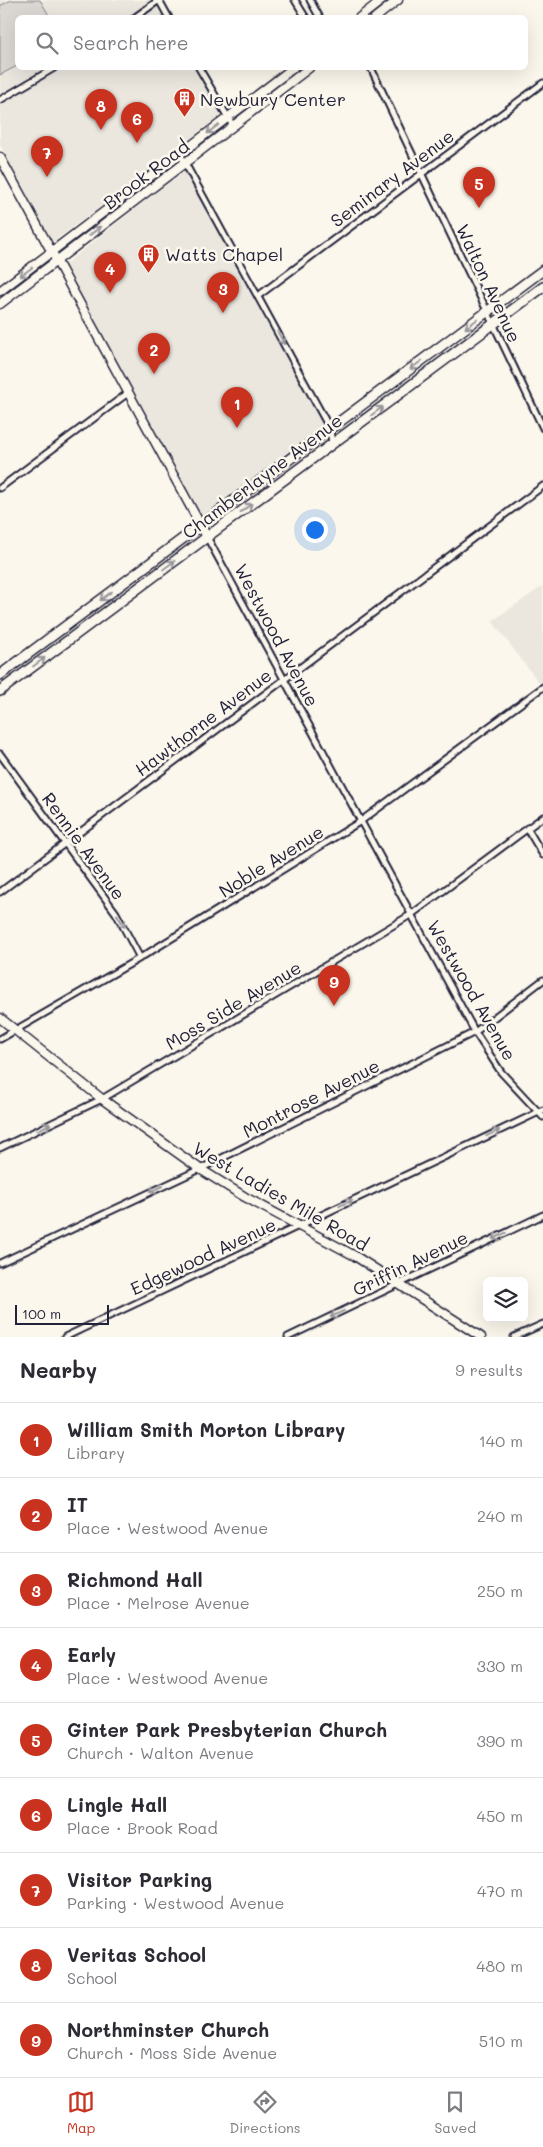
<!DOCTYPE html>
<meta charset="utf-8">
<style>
:root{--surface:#fff;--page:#f2f2f3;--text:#2b2b33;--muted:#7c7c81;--line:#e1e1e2;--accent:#c8321e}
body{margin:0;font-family:Mali,sans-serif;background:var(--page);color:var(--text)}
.controls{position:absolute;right:15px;bottom:15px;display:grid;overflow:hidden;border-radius:8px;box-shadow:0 5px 20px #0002}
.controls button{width:45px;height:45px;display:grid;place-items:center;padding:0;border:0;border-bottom:1px solid var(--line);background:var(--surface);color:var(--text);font:25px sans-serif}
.scale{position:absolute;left:15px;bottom:12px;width:94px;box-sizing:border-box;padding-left:5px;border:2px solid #22223b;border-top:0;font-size:14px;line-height:18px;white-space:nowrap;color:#22223b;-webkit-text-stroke:4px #fbf7ec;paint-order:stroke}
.you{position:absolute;left:314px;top:529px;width:18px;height:18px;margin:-12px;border:4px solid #fff;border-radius:50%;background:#1a73e8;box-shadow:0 0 0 8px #1a73e833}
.badge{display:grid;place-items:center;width:32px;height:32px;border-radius:50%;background:var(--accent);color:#fff;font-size:16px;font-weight:700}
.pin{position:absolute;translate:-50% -41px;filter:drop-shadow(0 1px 2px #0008)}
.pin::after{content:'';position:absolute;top:26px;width:18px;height:15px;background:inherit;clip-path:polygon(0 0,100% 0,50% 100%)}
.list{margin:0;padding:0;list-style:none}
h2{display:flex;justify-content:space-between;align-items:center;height:65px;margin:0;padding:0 20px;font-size:21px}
h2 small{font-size:16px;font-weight:400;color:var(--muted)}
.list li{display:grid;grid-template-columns:32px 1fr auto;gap:15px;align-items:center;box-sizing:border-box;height:75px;padding:0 20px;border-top:1px solid var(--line)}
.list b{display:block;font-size:19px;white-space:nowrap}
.list p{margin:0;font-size:16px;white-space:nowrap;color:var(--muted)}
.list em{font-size:16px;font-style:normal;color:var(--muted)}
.icon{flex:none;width:28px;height:28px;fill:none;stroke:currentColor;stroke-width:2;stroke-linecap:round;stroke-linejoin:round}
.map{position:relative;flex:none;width:543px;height:1337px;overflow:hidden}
.search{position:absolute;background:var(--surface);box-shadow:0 5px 20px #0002;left:15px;right:15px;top:15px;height:55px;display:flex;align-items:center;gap:12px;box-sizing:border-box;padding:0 18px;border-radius:8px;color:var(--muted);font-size:19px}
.sheet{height:740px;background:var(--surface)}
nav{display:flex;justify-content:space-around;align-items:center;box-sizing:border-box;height:70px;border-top:1px solid var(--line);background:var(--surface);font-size:14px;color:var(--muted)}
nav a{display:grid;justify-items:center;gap:2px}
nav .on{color:var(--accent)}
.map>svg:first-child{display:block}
.built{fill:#ebe7df}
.green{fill:#dbd8d3;stroke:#7e7d87}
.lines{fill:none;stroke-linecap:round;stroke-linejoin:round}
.street-casing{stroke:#22223b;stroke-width:9}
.secondary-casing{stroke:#22223b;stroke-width:11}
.primary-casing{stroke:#22223b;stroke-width:12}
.street{stroke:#fbf7ec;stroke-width:5}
.secondary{stroke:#fbf7ec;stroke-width:8}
.primary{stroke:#fbf7ec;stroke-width:9}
.oneway{stroke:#99979c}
.labels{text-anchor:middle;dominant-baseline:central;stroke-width:5;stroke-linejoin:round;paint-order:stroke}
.poi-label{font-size:18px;fill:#22223b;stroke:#fbf7ec;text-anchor:start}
.street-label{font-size:18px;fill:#22223b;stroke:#fbf7ec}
</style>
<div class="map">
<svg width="543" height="1337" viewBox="0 0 543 1337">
<rect width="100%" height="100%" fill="#fbf7ec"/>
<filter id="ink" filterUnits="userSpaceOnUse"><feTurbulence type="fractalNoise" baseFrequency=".02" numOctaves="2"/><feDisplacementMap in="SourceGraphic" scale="10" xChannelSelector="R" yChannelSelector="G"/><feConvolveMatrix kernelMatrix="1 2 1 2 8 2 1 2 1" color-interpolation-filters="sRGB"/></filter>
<g filter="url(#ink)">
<path class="built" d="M0 0H152L163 17 18 18V68H194L221 112 220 116 53 242 0 145Z
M185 169 325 425 202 519 64 265Z
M543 586V688L492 621Z"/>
<path class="green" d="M11 0H40L50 17 18 18 17 66 0 75V6Z"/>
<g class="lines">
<defs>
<path id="street" d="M159 0 169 18
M295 0 306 18
M310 0 320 18
M134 18 159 0
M199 68 233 126
M371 68 543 428
M0 100 54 68
M180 154 330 429 332 444
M258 296 543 83
M0 488 128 393
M207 537 475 1032 501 1072 543 1117
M0 754 116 913 140 958
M527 828 543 855
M0 892 543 486
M0 1039 140 958 361 821 543 687
M0 1148 102 1099 412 914 543 817
M0 1263 200 1169 475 1032 543 980
M65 1337 543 1110
M288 1337 543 1215
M514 1337 543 1324"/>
<path id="secondary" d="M359 18 382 0
M375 18 398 0
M0 157 207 537
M0 291 293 68
M0 304 309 68
M0 1018 102 1099 200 1169 245 1197 355 1256 481 1337"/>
<path id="primary" d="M0 675 543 270
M0 691 543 287"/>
</defs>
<use href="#street" class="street-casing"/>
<use href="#secondary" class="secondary-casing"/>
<use href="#primary" class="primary-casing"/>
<use href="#street" class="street"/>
<use href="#secondary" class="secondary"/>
<use href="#primary" class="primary"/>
</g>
<defs><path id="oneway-shaft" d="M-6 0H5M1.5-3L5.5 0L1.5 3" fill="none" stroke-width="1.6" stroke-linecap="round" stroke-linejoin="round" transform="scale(1.25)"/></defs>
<g class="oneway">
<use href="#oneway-shaft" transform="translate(213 129) rotate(143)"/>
<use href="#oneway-shaft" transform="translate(95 231) rotate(-38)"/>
<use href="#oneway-shaft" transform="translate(26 272) rotate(143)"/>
<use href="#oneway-shaft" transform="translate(471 324) rotate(143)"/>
<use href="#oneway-shaft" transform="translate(281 338) rotate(62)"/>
<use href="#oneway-shaft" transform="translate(416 365) rotate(143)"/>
<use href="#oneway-shaft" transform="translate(377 411) rotate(-37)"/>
<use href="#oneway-shaft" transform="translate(246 508) rotate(-37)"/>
<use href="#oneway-shaft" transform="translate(169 565) rotate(-37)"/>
<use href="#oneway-shaft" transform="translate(106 596) rotate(143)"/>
<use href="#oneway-shaft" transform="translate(39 662) rotate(-37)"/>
<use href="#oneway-shaft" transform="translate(121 921) rotate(58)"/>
<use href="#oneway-shaft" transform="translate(44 1127) rotate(-26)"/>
<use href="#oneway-shaft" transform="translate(493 1133) rotate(-25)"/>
<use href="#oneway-shaft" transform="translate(156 1189) rotate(155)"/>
<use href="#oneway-shaft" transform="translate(346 1203) rotate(-25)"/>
<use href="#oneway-shaft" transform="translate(499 1236) rotate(155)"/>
<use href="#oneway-shaft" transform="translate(337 1314) rotate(155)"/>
</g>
</g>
<defs>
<symbol id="building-pin" viewBox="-11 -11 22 30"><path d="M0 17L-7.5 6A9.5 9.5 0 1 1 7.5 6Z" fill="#c8321e" stroke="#fbf7ec"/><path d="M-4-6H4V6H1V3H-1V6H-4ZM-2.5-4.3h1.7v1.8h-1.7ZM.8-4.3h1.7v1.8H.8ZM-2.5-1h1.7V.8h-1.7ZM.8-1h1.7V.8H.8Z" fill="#fff"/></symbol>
</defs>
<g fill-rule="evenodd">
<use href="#building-pin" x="172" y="86" width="25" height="34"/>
<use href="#building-pin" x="136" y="242" width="25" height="34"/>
</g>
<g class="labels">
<g class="poi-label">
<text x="200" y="99">Newbury Center</text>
<text x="165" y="254">Watts Chapel</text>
</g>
<g class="street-label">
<text transform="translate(146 174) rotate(-37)">Brook Road</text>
<text transform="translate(392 178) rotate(-37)">Seminary Avenue</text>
<text transform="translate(489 283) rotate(65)">Walton Avenue</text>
<text transform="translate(262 476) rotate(-37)">Chamberlayne Avenue</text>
<text transform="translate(277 635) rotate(62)">Westwood Avenue</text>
<text transform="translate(203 722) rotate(-37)">Hawthorne Avenue</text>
<text transform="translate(84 846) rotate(54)">Rennie Avenue</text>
<text transform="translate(271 861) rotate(-32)">Noble Avenue</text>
<text transform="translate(472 990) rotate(60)">Westwood Avenue</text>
<text transform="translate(233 1005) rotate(-31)">Moss Side Avenue</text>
<text transform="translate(311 1098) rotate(-27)">Montrose Avenue</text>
<text transform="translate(281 1196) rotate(30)">West Ladies Mile Road</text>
<text transform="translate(203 1256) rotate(-25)">Edgewood Avenue</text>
<text transform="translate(410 1263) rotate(-26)">Griffin Avenue</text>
</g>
</g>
</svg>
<div class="controls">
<button><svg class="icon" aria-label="layers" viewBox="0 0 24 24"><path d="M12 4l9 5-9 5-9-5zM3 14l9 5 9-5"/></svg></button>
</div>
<div class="scale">100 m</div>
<div class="you"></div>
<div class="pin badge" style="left:237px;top:428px">1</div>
<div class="pin badge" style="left:154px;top:374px">2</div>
<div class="pin badge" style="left:223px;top:313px">3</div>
<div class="pin badge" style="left:110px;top:293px">4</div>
<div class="pin badge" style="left:479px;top:208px">5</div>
<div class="pin badge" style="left:137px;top:143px">6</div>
<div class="pin badge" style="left:47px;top:177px">7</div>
<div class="pin badge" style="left:101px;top:130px">8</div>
<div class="pin badge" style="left:334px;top:1006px">9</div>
<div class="search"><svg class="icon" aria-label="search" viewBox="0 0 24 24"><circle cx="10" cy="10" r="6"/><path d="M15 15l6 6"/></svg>Search here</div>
</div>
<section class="sheet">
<h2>Nearby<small>9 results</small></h2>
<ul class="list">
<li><span class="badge">1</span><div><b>William Smith Morton Library</b><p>Library</p></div><em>140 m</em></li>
<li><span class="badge">2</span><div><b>IT</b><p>Place · Westwood Avenue</p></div><em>240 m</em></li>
<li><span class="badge">3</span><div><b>Richmond Hall</b><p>Place · Melrose Avenue</p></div><em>250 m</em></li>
<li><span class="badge">4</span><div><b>Early</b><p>Place · Westwood Avenue</p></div><em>330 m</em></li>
<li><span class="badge">5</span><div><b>Ginter Park Presbyterian Church</b><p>Church · Walton Avenue</p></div><em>390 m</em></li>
<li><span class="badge">6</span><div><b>Lingle Hall</b><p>Place · Brook Road</p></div><em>450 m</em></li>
<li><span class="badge">7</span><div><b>Visitor Parking</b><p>Parking · Westwood Avenue</p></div><em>470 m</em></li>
<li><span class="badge">8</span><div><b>Veritas School</b><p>School</p></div><em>480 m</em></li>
<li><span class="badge">9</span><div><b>Northminster Church</b><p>Church · Moss Side Avenue</p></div><em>510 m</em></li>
</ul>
</section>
<nav>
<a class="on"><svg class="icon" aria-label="map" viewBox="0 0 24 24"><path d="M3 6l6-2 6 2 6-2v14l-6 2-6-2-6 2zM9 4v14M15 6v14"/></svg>Map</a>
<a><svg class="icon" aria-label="directions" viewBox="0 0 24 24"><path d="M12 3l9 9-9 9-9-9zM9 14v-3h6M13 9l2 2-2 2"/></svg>Directions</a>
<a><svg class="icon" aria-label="saved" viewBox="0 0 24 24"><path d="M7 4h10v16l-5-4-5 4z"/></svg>Saved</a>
</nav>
